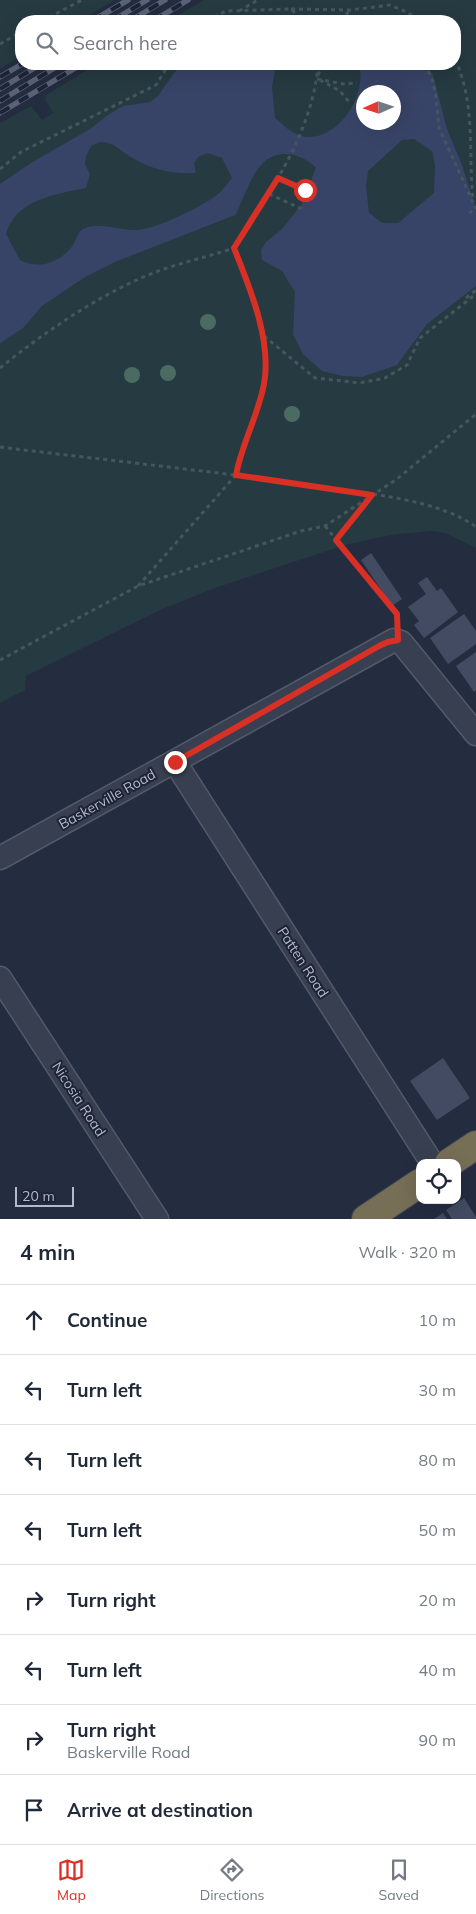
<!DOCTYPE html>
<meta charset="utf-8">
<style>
:root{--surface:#fff;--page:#f6f6f7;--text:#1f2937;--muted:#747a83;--line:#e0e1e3;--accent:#d93025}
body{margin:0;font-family:Mulish,sans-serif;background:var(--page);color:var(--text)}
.controls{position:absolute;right:15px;bottom:15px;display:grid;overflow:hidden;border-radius:10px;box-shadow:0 5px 20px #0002}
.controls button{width:45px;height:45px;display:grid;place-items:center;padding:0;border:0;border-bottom:1px solid var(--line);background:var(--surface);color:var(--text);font:25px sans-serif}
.compass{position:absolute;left:356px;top:85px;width:45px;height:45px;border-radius:50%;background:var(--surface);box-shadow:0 5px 20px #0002;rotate:267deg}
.scale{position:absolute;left:15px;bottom:12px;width:59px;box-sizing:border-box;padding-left:5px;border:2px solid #b5baca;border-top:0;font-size:14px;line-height:18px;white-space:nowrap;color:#b5baca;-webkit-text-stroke:4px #1d2435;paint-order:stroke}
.stop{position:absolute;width:15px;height:15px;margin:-11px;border:4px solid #d93025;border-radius:50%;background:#fff}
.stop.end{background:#d93025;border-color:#fff;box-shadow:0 1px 5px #0008}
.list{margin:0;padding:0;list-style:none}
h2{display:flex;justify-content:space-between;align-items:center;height:65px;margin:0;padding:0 20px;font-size:21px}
h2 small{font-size:16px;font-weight:400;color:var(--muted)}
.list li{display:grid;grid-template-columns:32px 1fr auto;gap:15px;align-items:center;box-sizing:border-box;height:70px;padding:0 20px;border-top:1px solid var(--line)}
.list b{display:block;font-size:19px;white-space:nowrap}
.list p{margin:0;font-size:16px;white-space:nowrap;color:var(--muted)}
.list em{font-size:16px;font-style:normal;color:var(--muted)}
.icon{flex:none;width:28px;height:28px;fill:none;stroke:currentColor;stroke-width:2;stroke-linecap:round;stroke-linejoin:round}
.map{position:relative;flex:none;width:476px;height:1219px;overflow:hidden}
.search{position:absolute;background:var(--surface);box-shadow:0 5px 20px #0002;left:15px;right:15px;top:15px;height:55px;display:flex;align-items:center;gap:12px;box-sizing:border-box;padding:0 18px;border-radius:20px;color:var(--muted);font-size:19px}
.sheet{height:625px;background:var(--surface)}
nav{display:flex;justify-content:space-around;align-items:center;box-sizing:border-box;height:70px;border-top:1px solid var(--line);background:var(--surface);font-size:14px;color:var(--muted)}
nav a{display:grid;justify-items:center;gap:2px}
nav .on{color:var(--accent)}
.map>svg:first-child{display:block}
.green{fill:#263a41;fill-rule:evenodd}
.water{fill:#384467;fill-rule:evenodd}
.building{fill:#434b62}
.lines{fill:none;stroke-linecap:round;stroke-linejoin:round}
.minor-casing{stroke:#535a6a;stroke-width:25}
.highway-casing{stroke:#404757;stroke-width:30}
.path{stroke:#44575e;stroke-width:3;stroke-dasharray:4 4;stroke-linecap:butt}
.minor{stroke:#383f50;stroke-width:22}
.highway{stroke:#766e55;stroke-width:28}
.rail-casing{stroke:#5a6277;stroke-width:5.5}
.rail{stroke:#1d2435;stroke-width:4;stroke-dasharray:11;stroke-linecap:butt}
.tree{fill:#4b6a62}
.route{stroke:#d93025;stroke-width:6}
.labels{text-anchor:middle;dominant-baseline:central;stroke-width:4;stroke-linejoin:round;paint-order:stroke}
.street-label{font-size:14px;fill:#b5baca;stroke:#1d2435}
</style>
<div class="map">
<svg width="476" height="1219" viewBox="0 0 476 1219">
<rect width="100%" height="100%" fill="#242c40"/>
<path class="green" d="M0 0H115L79 21H21V56L0 69Z
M204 0H476V548L445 533 431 531 390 535 345 545 215 588 160 610 26 676 25 690 0 703V123L31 106 42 120 53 113 45 99 46 95 97 64H455V21H168ZM364 92H394V122H364Z"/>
<path class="water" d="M184 64H276L272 88 275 118C284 126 295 137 308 137 341 137 367 94 359 64H425L433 75 447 129 462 165 476 209V286L427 324 397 365 362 377 343 376 322 371 303 354 293 334 295 292 282 271 262 260 261 250 266 242 282 229 302 204 316 167C307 160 299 155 287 154 255 152 248 192 235 215L115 262 85 277 42 306 23 328 0 343V184L31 163 90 129 108 115 123 106 150 102 158 96 179 66ZM364 92H394V122H364ZM414 139 432 151 435 165 434 193 398 223H382L369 213 366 186 368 171 402 140ZM100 142C117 143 117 149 131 157 151 170 173 174 196 173L194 163 198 157 208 153 222 158 232 178C227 184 222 191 217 195 199 208 157 229 136 230 119 231 98 221 83 229 78 232 76 240 73 245 60 263 39 270 20 260L6 234C15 200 56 194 86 188L90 174 85 164 86 156 91 146Z"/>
<path class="building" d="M371 553 402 599 392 606 361 560Z
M427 577 437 591 441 588 458 612 424 638 414 625 419 621 408 607 426 594 418 583Z
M464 614 476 631V644L448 664 430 638Z
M476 652V690L474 692 456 666Z
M443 1058 470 1098 437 1120 410 1081Z
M464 1198 476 1217V1219H452L446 1210Z
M443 1213 447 1219H434Z"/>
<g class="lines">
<defs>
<path id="minor" d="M175 762 432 1163
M0 858 394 640 401 642 476 734
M0 978 157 1219"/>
<path id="highway" d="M449 1163 476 1145
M366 1219 420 1183"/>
</defs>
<use href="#minor" class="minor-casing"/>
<use href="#highway" class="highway-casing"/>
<path class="path" d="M291 9 350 10 390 5 409 13 416 21
M239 11 258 0
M42 21 82 0
M207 21 226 11 291 9 302 21
M341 21 350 10
M0 44 21 32
M455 59C476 105 468 151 473 199
M322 64 317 79 343 84 357 83
M425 64 433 82 436 97 439 128 476 209
M320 80 340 91 349 102
M0 169 21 152 156 85 169 64
M277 178 311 192
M269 194 302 209
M469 213 476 209
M466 298 476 290
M264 336 315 378 360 383 385 378 407 365 420 338 476 294
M0 368C47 330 107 289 164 269 187 261 211 256 234 248
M0 447C105 460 211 471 316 486 362 493 439 499 476 527
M325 526 397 614V620
M336 540 370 497
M138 586 236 475C242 443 258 416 264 384 271 341 250 288 234 248 270 192 313 132 318 64
M0 660 138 586 301 531 325 526 397 479 476 414"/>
<use href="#minor" class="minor"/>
<use href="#highway" class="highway"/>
<defs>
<path id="rail" d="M92 21 128 0
M112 21 147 0
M130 21 165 0
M153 21 188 0
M0 77 22 64
M0 89 41 64
M0 101 61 64
M0 113 82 64"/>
</defs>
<use href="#rail" class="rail-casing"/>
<use href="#rail" class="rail"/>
</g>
<g class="tree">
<circle cx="208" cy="322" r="8"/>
<circle cx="168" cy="373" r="8"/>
<circle cx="132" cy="375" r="8"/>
<circle cx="292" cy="414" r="8"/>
</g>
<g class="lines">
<path class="route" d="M175 762 379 646 388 642 398 640 397 614 336 540 372 495 236 475C242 443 258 416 264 384 272 341 250 288 234 248L278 178 305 190"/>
</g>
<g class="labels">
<g class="street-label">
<text transform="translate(107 799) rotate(-29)">Baskerville Road</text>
<text transform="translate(303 962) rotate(57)">Patten Road</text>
<text transform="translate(79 1099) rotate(57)">Nicosia Road</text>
</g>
</g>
</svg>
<div class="controls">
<button><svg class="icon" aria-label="locate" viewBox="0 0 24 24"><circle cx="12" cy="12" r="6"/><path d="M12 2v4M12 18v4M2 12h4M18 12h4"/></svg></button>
</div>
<svg class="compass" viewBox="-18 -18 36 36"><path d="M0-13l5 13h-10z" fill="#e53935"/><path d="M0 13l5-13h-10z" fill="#747a83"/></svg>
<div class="scale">20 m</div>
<div class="stop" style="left:305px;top:190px"></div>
<div class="stop end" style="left:175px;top:762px"></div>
<div class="search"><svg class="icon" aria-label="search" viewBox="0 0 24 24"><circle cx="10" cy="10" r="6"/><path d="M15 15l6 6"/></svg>Search here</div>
</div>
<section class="sheet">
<h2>4 min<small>Walk · 320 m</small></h2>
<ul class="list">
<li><svg class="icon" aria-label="ahead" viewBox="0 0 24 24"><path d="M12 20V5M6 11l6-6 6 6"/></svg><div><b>Continue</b></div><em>10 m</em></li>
<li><svg class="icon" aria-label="left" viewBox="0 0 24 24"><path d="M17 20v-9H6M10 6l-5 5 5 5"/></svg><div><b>Turn left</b></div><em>30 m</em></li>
<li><svg class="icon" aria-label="left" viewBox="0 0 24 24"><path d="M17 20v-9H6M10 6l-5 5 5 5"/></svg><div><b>Turn left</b></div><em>80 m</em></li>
<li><svg class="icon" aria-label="left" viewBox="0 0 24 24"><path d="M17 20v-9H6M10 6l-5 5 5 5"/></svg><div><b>Turn left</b></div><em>50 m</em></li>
<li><svg class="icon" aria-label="right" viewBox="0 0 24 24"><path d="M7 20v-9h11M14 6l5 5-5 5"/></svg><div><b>Turn right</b></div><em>20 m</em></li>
<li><svg class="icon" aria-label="left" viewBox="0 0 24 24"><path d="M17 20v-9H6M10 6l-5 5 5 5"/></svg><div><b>Turn left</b></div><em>40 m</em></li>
<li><svg class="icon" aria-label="right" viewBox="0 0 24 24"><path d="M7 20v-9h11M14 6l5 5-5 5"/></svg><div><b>Turn right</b><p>Baskerville Road</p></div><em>90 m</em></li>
<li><svg class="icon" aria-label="arrive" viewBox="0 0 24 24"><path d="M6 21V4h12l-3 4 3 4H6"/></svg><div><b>Arrive at destination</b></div></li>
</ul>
</section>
<nav>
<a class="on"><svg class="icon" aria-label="map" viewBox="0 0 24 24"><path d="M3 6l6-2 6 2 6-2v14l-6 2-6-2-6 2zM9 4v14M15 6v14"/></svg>Map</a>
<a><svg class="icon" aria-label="directions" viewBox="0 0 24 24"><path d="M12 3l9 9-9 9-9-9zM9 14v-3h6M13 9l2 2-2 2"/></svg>Directions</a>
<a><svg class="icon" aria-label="saved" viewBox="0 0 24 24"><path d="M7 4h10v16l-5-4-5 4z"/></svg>Saved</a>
</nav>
